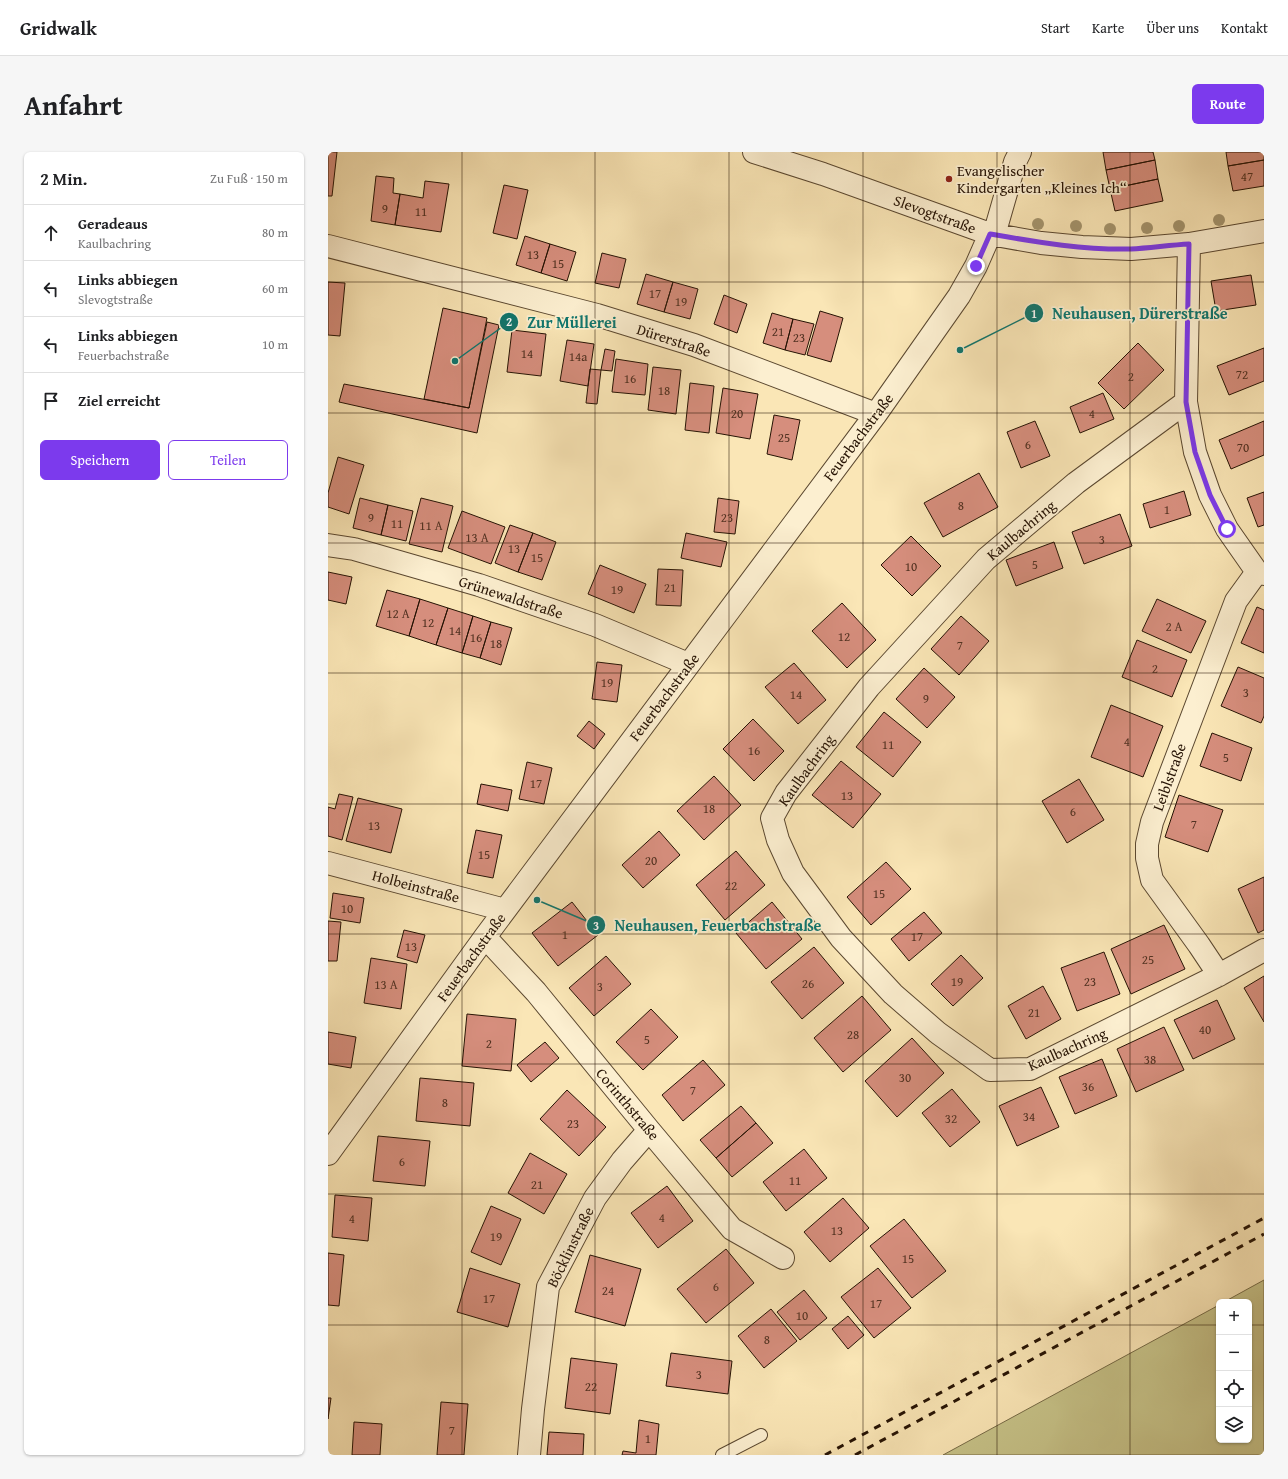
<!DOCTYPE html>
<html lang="de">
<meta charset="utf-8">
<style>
:root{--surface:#fff;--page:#f6f6f6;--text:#202124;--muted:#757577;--line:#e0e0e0;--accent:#7c3aed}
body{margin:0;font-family:"Gentium Book Plus",serif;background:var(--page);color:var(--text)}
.controls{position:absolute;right:12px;bottom:12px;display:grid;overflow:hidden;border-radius:6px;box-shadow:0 1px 3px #0004}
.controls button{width:36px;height:36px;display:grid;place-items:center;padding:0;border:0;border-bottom:1px solid var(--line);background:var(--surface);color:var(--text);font:20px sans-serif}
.stop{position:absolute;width:12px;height:12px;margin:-9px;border:3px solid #7c3aed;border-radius:50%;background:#fff}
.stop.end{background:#7c3aed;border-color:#fff;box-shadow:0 1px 4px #0008}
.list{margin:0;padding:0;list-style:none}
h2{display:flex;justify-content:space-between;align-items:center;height:52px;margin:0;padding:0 16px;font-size:17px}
h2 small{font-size:13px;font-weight:400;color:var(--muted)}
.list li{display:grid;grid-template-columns:26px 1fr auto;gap:12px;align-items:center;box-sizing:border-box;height:56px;padding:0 16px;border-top:1px solid var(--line)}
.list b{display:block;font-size:15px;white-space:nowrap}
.list p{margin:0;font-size:13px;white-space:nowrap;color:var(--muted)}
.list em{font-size:13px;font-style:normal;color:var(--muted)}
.actions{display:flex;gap:8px;padding:12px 16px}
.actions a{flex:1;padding:9px 0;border:1px solid var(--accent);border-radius:6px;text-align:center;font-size:14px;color:var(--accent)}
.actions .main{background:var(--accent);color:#fff}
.icon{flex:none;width:22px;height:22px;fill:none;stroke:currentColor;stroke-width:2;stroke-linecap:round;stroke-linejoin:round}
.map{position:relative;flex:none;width:936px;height:1303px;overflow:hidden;border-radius:6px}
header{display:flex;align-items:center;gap:24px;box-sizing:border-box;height:56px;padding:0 20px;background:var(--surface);border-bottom:1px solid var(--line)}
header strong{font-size:19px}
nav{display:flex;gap:22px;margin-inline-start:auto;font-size:14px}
.intro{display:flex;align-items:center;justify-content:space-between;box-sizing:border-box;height:96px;padding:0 24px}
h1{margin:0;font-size:28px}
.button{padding:10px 18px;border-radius:6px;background:var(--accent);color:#fff;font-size:14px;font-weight:700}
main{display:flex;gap:24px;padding:0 24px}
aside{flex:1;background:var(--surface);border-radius:6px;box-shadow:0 1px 3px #0004}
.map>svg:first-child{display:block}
.green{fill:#c6c288;stroke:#766a46}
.building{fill:#d68e7d;stroke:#261304}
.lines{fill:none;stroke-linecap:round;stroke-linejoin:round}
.lane-casing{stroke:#5b4830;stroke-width:14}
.street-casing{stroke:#5b4830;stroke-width:24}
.lane{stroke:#fcefd0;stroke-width:12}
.street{stroke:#fcefd0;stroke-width:22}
.rail{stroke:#261304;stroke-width:3;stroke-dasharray:7 7;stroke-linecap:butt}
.tree{fill:#a4946d}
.route{stroke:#7c3aed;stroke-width:5}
.grid{fill:none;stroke:#261304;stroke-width:1;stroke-opacity:0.55}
.poi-dot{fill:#8f2418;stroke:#fcefd0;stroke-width:1.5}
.labels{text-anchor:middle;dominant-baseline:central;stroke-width:3.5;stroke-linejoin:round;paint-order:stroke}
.number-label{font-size:13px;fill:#523222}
.poi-label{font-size:15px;fill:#261304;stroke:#fcefd0;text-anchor:start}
.street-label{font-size:15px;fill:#261304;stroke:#fcefd0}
.leader{fill:none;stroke:#0f766e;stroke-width:1.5}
.callout-dot{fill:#0f766e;stroke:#fcefd0;stroke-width:1.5}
.mark-label{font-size:12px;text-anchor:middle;font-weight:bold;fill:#fff}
.callout-label{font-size:16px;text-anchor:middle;font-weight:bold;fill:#0f766e;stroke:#fcefd0;stroke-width:3.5;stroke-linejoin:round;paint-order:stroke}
</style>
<header>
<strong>Gridwalk</strong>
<nav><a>Start</a><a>Karte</a><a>Über uns</a><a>Kontakt</a></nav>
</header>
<div class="intro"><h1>Anfahrt</h1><a class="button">Route</a></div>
<main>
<aside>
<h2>2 Min.<small>Zu Fuß · 150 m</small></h2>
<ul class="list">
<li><svg class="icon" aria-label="ahead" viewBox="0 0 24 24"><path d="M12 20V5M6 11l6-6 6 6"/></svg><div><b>Geradeaus</b><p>Kaulbachring</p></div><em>80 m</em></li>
<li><svg class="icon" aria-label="left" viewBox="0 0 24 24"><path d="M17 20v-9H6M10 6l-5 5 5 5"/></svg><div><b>Links abbiegen</b><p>Slevogtstraße</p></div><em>60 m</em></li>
<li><svg class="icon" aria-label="left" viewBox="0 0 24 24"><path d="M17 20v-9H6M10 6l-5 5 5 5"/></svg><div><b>Links abbiegen</b><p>Feuerbachstraße</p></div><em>10 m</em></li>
<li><svg class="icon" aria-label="arrive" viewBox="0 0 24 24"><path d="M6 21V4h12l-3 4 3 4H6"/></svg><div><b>Ziel erreicht</b></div></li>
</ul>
<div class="actions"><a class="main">Speichern</a><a>Teilen</a></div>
</aside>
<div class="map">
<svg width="936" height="1303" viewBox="0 0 936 1303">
<rect width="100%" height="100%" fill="#fae6b6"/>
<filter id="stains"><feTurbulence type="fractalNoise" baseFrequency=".005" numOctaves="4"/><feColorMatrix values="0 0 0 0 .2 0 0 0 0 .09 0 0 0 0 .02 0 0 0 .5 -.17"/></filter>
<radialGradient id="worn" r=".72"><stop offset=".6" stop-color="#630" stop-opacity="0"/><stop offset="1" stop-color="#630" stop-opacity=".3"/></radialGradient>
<path class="green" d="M936 1128V1303H615L891 1153V1288H921V1150H896Z"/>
<path class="building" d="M0 0H9L4 44H0Z
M775 0H825L827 8 778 18Z
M898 0H936V8L900 14Z
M827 8 830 27 782 37 778 18Z
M936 8V34L905 39 900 14Z
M48 24 66 26 65 41 72 42 67 73 43 69Z
M830 27 835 49 787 59 782 37Z
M97 29 121 32 113 80 67 73 72 42 95 46Z
M176 33 200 38 189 87 165 81Z
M197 84 222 92 213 121 188 113Z
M222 92 248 100 239 129 213 121Z
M274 101 298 107 291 136 267 131Z
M318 122 345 130 336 160 309 152Z
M923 123 928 153 888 159 883 129Z
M0 130 17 131 12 184 0 183Z
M345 130 370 137 362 167 336 160Z
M396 143 419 152 409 181 386 172Z
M115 156 159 166 141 256 96 247Z
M492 159 515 166 503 210 479 203Z
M444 161 465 167 457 198 435 191Z
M465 167 486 172 477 203 457 198Z
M159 170 171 173 149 281 11 250 16 232 141 256Z
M184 178 218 182 213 224 179 220Z
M239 188 266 192 260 234 232 229Z
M810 191 836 218 796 257 770 231Z
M936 196V229L901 243 889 214Z
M277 197 287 199 284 219 273 218Z
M288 207 320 212 317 243 284 240Z
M325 215 353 218 348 262 320 258Z
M262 217 273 218 269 252 258 251Z
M362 231 386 234 381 281 357 278Z
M395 236 430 242 422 287 388 281Z
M775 241 786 267 752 281 742 255Z
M446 263 472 268 464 308 439 302Z
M707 269 722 304 693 316 679 280Z
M936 269V303L903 317 891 288Z
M10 305 36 313 21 362 0 355V341Z
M651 321 670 355 615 385 596 351Z
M856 339 863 363 822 376 815 352Z
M936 340V373L930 375 919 346Z
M32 346 60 353 53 383 25 376Z
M93 346 125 354 114 400 81 392Z
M390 346 411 349 407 382 386 380Z
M60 353 85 359 78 389 53 383Z
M134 359 177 375 163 412 120 396Z
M792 362 804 394 756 412 744 380Z
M182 373 205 381 190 420 167 411Z
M205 381 228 390 214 428 190 420Z
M358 381 399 390 393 415 353 406Z
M583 384 613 414 584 444 553 413Z
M726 390 735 416 688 434 678 408Z
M272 413 318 432 306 461 260 442Z
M330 417 355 418 353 454 328 453Z
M0 420 24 425 18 452 0 448Z
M59 438 92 447 81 484 48 474Z
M92 447 120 456 108 493 81 484Z
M829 447 878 469 863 501 814 479Z
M514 451 548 488 519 516 484 479Z
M929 455 936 458V501L913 491Z
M120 456 145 464 134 501 108 493Z
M145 464 163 470 152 506 134 501Z
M633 464 661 489 631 523 603 497Z
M163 470 184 476 173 513 152 506Z
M809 488 859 508 844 545 794 525Z
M269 510 294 513 289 550 264 547Z
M466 511 498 548 470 572 437 535Z
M910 515 936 526V564L933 571 893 554Z
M596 516 627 545 599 576 568 547Z
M783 553 835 574 815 625 763 605Z
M556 560 593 590 565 625 528 595Z
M425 567 456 599 426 629 395 597Z
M261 569 277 582 266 597 249 584Z
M884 581 924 596 913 629 872 614Z
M513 609 553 642 525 676 484 643Z
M199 610 224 616 216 652 191 647Z
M386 624 413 653 376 688 349 659Z
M751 627 776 668 739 691 714 649Z
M153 632 184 638 180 659 149 652Z
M11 642 25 645 14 688 0 684V655L7 657Z
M851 643 895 658 880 700 837 685Z
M30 646 74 657 63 701 18 689Z
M148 678 174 683 165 726 139 721Z
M331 679 352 703 315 736 294 713Z
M408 699 437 733 397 768 368 733Z
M558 710 583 737 543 773 519 745Z
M936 725V778L930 781 910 737Z
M5 741 36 746 32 771 2 766Z
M244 750 270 783 230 814 204 781Z
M444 750 474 787 438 817 408 781Z
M596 760 614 781 581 809 563 787Z
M0 769 13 770 9 809H0Z
M836 773 857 817 803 842 783 797Z
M76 778 97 783 89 811 69 805Z
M486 795 516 831 474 867 443 830Z
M776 800 792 842 749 859 733 816Z
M633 803 655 826 625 854 603 832Z
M278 804 303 832 266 864 241 836Z
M43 806 79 812 73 857 36 851Z
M936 824V870L916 836Z
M715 834 733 867 698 887 680 854Z
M534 844 563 878 515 920 486 886Z
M889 848 907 887 865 907 846 868Z
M323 857 350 885 315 918 288 890Z
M139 862 188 867 183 919 134 914Z
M836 875 856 918 808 940 789 897Z
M0 880 28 885 23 916 0 912Z
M584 886 616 921 569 965 537 929Z
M217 890 231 906 203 930 189 913Z
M774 907 789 944 747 962 731 925Z
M375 908 397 933 355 969 334 943Z
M92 926 146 931 142 974 88 969Z
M713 935 731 975 689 994 671 954Z
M624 937 652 970 622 995 594 961Z
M239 938 278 975 251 1004 212 967Z
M413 954 428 971 388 1006 372 988Z
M428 971 445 991 404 1025 388 1006Z
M50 984 102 989 97 1034 45 1029Z
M476 997 499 1026 458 1059 435 1030Z
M202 1001 239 1022 216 1062 180 1041Z
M339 1034 365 1069 330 1096 303 1061Z
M7 1043 44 1046 40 1089 4 1085Z
M515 1046 541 1076 502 1110 476 1080Z
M163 1054 193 1067 173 1113 143 1100Z
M576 1067 618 1119 584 1146 542 1094Z
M398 1097 426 1131 378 1171 349 1137Z
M0 1101 16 1103 11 1154 0 1153Z
M262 1103 313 1117 297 1174 247 1160Z
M142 1116 192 1132 180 1175 129 1160Z
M550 1116 583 1156 546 1186 513 1145Z
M476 1138 499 1166 472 1188 449 1160Z
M443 1157 469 1189 436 1216 410 1184Z
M520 1164 536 1183 520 1197 504 1177Z
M343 1201 404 1209 400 1242 338 1234Z
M243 1206 289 1212 282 1262 237 1256Z
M0 1246H3L0 1267Z
M113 1250 140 1252 136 1303H109Z
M311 1268 331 1272 328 1303H294L295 1299 308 1301Z
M26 1270 54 1272 52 1303H24Z
M221 1280 256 1282 255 1303H219Z"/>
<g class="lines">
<defs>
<path id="lane" d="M394 1303 433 1283"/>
<path id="street" d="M426 0 495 22 662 82 713 91 754 95 803 97 861 92 936 79
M666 83 687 10 692 0
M861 92 858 250 867 300 882 343 899 377 929 420 936 422
M0 94 269 163 366 193 548 262
M858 250 748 331 658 407 541 535 458 641 444 666 450 688 465 721 513 786 565 842 610 881 662 918 702 917 891 823 936 798
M0 393 26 397 151 433 267 473 360 512
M0 711 177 758
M157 785 208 840 321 978 404 1077 455 1106
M891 823 871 793 824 728 819 706V692L824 670 908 449 929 420
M0 1002 157 785 548 262 631 144 648 114 662 82
M201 1303 205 1257 220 1135 267 1046 294 1009 321 978"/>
</defs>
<use href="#lane" class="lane-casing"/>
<use href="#street" class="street-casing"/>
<use href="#lane" class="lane"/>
<use href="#street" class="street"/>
<path class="rail" d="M497 1303 936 1066
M527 1303 936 1082"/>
</g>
<g class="tree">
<circle cx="891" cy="68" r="6"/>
<circle cx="710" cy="72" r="6"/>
<circle cx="748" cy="74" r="6"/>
<circle cx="851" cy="74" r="6"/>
<circle cx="819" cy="76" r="6"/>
<circle cx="782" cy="77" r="6"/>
</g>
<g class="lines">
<path class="route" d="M648 114 662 82C709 90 754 98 803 97 822 96 842 93 861 92L858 250 867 300 882 343 899 377"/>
</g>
<path class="grid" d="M134 0V1303M267 0V1303M401 0V1303M535 0V1303M669 0V1303M802 0V1303M0 130H936M0 261H936M0 391H936M0 521H936M0 652H936M0 782H936M0 912H936M0 1042H936M0 1173H891M921 1173H936"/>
<circle class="poi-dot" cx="621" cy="27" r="4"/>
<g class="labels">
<g class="number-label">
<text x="919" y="24">47</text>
<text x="57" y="56">9</text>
<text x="93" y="59">11</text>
<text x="205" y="102">13</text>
<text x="230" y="111">15</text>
<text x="327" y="141">17</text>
<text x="353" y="149">19</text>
<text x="450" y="179">21</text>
<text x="471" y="185">23</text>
<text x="199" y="201">14</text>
<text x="250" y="204">14a</text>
<text x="914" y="222">72</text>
<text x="803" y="224">2</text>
<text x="302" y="226">16</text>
<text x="336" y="238">18</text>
<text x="409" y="261">20</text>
<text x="764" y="261">4</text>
<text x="456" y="285">25</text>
<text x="700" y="292">6</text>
<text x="915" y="295">70</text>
<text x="633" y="353">8</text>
<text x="839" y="357">1</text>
<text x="43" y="365">9</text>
<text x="399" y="365">23</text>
<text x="69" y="371">11</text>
<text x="103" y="373">11 A</text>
<text x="149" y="385">13 A</text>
<text x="774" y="387">3</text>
<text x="186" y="396">13</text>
<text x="209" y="405">15</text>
<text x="707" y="412">5</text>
<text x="583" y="414">10</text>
<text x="342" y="435">21</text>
<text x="289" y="437">19</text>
<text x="70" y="461">12 A</text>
<text x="100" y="470">12</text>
<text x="846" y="474">2 A</text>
<text x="127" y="478">14</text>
<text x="516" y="484">12</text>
<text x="148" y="485">16</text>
<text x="168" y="491">18</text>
<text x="632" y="493">7</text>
<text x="827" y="516">2</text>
<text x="279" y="530">19</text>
<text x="918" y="540">3</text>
<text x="468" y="542">14</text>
<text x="598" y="546">9</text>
<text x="799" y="589">4</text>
<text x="560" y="592">11</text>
<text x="426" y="598">16</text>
<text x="898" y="605">5</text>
<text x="208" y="631">17</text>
<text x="519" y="643">13</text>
<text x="381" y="656">18</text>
<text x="745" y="659">6</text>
<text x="866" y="672">7</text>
<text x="46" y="673">13</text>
<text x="156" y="702">15</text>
<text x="323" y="708">20</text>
<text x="403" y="733">22</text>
<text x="551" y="741">15</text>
<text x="19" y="756">10</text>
<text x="237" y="782">1</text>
<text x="589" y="784">17</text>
<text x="83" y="794">13</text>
<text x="820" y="807">25</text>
<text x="629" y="829">19</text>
<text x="762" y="829">23</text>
<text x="480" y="831">26</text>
<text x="58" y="832">13 A</text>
<text x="272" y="834">3</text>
<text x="706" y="860">21</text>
<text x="877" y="877">40</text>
<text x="525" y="882">28</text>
<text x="319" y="887">5</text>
<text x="161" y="891">2</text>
<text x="822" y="907">38</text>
<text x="577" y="925">30</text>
<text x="760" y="934">36</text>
<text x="365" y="938">7</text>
<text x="117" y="950">8</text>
<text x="701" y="964">34</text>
<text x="623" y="966">32</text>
<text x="245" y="971">23</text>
<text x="74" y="1009">6</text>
<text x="467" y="1028">11</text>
<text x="209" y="1032">21</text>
<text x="334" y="1065">4</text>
<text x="24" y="1066">4</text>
<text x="509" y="1078">13</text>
<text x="168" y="1084">19</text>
<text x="580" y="1106">15</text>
<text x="388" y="1134">6</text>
<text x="280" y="1138">24</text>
<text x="161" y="1146">17</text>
<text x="548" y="1151">17</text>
<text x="474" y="1163">10</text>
<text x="439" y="1187">8</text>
<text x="371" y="1222">3</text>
<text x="263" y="1234">22</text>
<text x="124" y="1278">7</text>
<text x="320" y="1286">1</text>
</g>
<g class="poi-label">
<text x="629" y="18">Evangelischer<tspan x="629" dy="17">Kindergarten „Kleines Ich“</tspan></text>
</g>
<g class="street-label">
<text transform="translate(607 62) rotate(20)">Slevogtstraße</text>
<text transform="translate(346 188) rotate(18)">Dürerstraße</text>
<text transform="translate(530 285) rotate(-53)">Feuerbachstraße</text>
<text transform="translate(693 378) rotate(-40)">Kaulbachring</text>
<text transform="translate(183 445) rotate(18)">Grünewaldstraße</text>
<text transform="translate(336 545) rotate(-53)">Feuerbachstraße</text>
<text transform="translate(478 618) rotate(-54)">Kaulbachring</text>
<text transform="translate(841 625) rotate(-70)">Leiblstraße</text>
<text transform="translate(88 734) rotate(15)">Holbeinstraße</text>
<text transform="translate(143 805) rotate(-54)">Feuerbachstraße</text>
<text transform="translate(739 897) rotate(-24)">Kaulbachring</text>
<text transform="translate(300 952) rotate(50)">Corinthstraße</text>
<text transform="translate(242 1095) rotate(-64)">Böcklinstraße</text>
</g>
</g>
<path class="leader" d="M632 198L706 161M127 209L181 170M209 748L268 773"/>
<g class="callout-dot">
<circle cx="632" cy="198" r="4"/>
<circle cx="127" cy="209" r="4"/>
<circle cx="209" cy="748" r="4"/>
<circle cx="706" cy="161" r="10"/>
<circle cx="181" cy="170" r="10"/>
<circle cx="268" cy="773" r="10"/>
</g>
<g class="mark-label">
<text x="706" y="166">1</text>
<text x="181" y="174">2</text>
<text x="268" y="778">3</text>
</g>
<g class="callout-label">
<text x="812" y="167">Neuhausen, Dürerstraße</text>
<text x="244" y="176">Zur Müllerei</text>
<text x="390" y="779">Neuhausen, Feuerbachstraße</text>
</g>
<rect width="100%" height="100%" filter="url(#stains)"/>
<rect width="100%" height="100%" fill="url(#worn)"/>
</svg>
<div class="controls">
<button>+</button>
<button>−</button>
<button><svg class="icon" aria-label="locate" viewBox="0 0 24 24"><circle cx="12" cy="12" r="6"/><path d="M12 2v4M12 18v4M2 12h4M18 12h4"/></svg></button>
<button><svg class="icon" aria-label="layers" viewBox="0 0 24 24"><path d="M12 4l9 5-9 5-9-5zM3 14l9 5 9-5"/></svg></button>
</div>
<div class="stop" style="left:899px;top:377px"></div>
<div class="stop end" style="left:648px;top:114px"></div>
</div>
</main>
